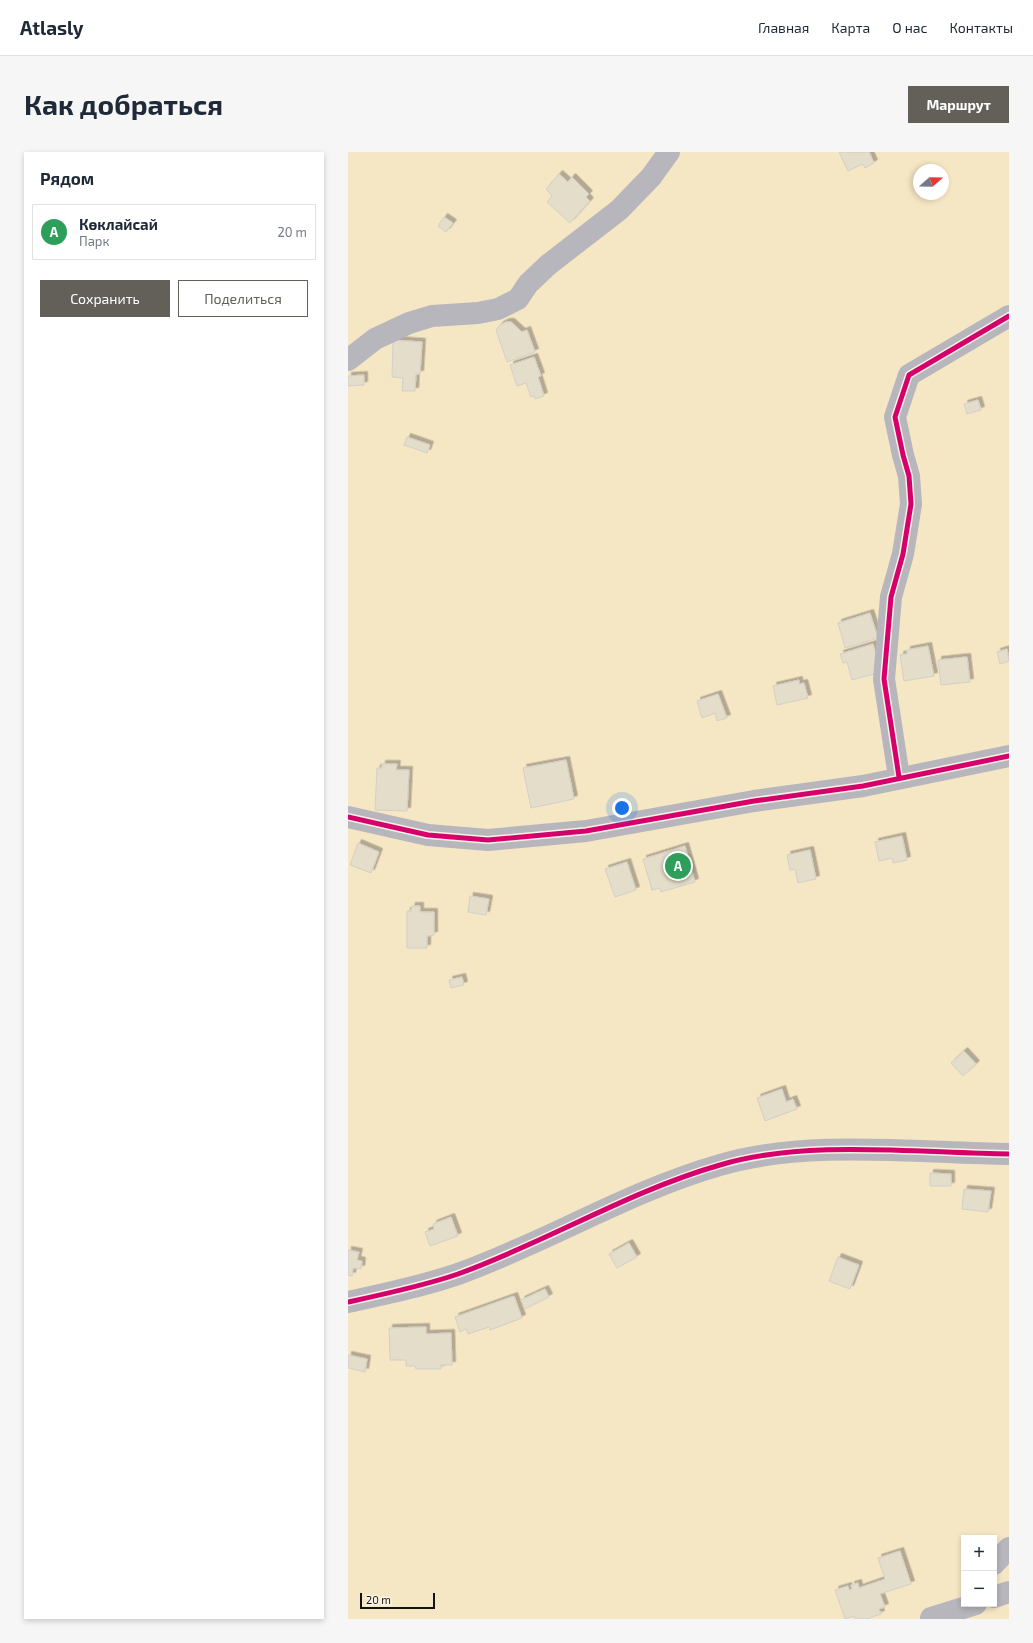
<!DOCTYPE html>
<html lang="ru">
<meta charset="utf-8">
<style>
:root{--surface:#fff;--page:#f6f6f7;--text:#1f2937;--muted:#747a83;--line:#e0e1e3;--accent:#63605a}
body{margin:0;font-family:"Exo 2",sans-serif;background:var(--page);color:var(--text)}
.controls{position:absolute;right:12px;bottom:12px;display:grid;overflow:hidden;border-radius:0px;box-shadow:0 2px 6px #0003}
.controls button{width:36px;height:36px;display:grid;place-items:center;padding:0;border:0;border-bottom:1px solid var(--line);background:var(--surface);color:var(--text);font:20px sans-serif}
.compass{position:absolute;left:565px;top:12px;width:36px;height:36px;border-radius:50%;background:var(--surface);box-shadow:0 2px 6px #0003;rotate:70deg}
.scale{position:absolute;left:12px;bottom:10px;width:75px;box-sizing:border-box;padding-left:4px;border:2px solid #14120d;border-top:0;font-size:11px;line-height:14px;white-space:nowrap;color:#14120d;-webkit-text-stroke:3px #f9f3e6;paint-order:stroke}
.you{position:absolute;left:274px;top:656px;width:14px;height:14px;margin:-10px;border:3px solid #fff;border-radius:50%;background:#1a73e8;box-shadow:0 0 0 6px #1a73e833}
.badge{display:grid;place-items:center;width:26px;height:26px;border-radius:50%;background:var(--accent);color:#fff;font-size:13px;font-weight:700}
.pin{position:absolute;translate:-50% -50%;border:2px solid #fff;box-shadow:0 1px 4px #0006}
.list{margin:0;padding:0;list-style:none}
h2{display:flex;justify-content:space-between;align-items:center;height:52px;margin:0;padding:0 16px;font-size:17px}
h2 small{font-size:13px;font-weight:400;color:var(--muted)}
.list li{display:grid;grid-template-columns:26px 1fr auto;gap:12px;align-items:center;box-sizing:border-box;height:56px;margin:0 8px 8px;padding:0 8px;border:1px solid var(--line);border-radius:0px}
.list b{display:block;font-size:15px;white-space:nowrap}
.list p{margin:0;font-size:13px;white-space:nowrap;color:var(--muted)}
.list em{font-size:13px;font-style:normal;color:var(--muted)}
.actions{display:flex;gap:8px;padding:12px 16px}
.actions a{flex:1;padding:9px 0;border:1px solid var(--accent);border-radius:0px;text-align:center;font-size:14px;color:var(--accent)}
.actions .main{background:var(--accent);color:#fff}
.map{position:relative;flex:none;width:661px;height:1467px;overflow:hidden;border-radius:0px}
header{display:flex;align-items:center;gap:24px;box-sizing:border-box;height:56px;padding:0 20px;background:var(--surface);border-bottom:1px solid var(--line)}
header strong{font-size:19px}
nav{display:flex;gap:22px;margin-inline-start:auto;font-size:14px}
.intro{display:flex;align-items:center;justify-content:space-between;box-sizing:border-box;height:96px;padding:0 24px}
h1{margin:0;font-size:28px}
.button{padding:10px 18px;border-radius:0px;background:var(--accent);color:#fff;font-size:14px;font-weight:700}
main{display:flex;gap:24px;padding:0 24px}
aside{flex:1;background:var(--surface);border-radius:0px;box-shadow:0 2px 6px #0003}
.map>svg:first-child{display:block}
.green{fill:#f5e6c4;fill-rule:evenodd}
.building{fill:#e4ddca;stroke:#d2cfca;filter:url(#shadow)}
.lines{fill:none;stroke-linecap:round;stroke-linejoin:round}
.minor{stroke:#b6b6bc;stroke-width:22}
.cycleway-casing{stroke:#f9f3e6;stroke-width:8}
.cycleway{stroke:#d6006c;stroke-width:5}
</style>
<header>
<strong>Atlasly</strong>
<nav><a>Главная</a><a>Карта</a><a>О нас</a><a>Контакты</a></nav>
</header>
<div class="intro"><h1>Как добраться</h1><a class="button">Маршрут</a></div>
<main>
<aside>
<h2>Рядом<small></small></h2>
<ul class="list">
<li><span class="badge" style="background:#2e9e5b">A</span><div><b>Көклайсай</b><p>Парк</p></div><em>20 m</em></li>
</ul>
<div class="actions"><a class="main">Сохранить</a><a>Поделиться</a></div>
</aside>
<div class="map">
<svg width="661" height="1467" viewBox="0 0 661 1467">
<defs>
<filter id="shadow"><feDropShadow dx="3.5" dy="-3.5" stdDeviation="0" flood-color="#0004"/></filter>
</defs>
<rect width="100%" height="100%" fill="#f5f2ea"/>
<path class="green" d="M0 0H661V1467H0ZM571 18H595V42H571ZM616 1386H646V1452H616Z"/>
<path class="building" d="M491 0H521L526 11 517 16 515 12 500 19Z
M211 22 220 30 224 25 241 42 238 45 242 49 222 71 199 50 204 44 198 37Z
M96 65 105 71 98 80 90 74Z
M158 170H163L174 180 179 178 187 200 159 210 148 178 152 173Z
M45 188 74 190 72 222H68L67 239H54L55 226 44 225Z
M186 205 193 224 190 225 196 244 187 247 186 244 183 245 178 231 169 234 162 213Z
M16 223V233L0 234V224Z
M630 248 633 258 619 262 616 252Z
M59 285 82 293 79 301 56 293Z
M522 461 530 486 497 496 490 471Z
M525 492 533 520 504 528 499 510 495 511 492 502Z
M580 494 586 524 556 529 552 503 559 502V498Z
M659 497 661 509 652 512 649 500Z
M619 505 622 530 593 533 590 508Z
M451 528V532L456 531 460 546 429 553 425 534Z
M370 542 379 566 369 569 367 561 354 566 349 549Z
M218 608 226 647 183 656 175 616Z
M34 612H49L48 618H61L59 659 27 658 29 616H34Z
M554 684 559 708 545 711 544 706 531 709 527 690Z
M10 691 31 700 23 721 2 713Z
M337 694 347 730 313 740 312 736 304 738 295 707Z
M462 698 468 727 450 731 447 717 442 718 439 703Z
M279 710 288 738 267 745 257 717Z
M122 744 141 747 138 763 120 760Z
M64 754H72V760H86V783L79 784V796H59V759H63Z
M114 825 116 833 103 836 101 828Z
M616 899 628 912 615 924 603 911Z
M434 937 438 950 445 947 449 957 417 969 409 946Z
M582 1021 603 1022V1034H582Z
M616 1037 643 1039 640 1060 614 1057Z
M103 1065 110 1084 82 1094 77 1080 86 1077 85 1072Z
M281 1091 289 1105 269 1116 261 1102Z
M0 1098 11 1100 9 1108 14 1109 13 1117 5 1116 4 1124 0 1123Z
M490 1105 511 1113 502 1137 481 1129Z
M197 1137 201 1145 177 1157 173 1148Z
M166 1144 174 1166 142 1178 141 1175 120 1182 118 1177 112 1180 107 1165Z
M78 1175V1182L103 1181 104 1213H93V1217H68L67 1214H58V1208H42L41 1176Z
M0 1203 19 1207 17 1220 0 1216Z
M552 1399 563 1432 532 1442 537 1455 531 1457 533 1462 519 1467H507L506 1464 497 1467 487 1438 500 1434 501 1438 504 1437 503 1433 510 1431 511 1436 537 1427 530 1406Z"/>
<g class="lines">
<path class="minor" d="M0 208 27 187 61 171 84 164 130 161 150 157 170 147 180 132 200 113 271 58 303 25 321 0
M551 625 536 527 543 445 555 402 563 352 561 324 555 303 547 265 561 223 661 164
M0 665 80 683 140 688 238 679 406 649 515 634 661 604
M0 1150C37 1142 75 1134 110 1122 199 1090 281 1039 372 1013 459 987 570 1001 661 1002
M646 1412 661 1396
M646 1445 661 1440
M583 1466 628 1452"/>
<defs>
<path id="cycleway" d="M551 625 536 527 543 445 555 402 563 352 561 324 555 303 547 265 561 223 661 164
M0 665 80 683 140 688 238 679 406 649 515 634 661 604
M0 1150C37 1142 75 1134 110 1122 199 1090 281 1039 372 1013 459 987 570 1001 661 1002"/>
</defs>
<use href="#cycleway" class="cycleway-casing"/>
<use href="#cycleway" class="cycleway"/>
</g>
</svg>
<div class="controls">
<button>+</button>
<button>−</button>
</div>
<svg class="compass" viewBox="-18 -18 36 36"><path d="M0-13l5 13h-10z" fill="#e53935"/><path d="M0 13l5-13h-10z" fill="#747a83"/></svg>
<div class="scale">20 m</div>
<div class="you"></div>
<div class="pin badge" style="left:330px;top:714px;background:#2e9e5b">A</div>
</div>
</main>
